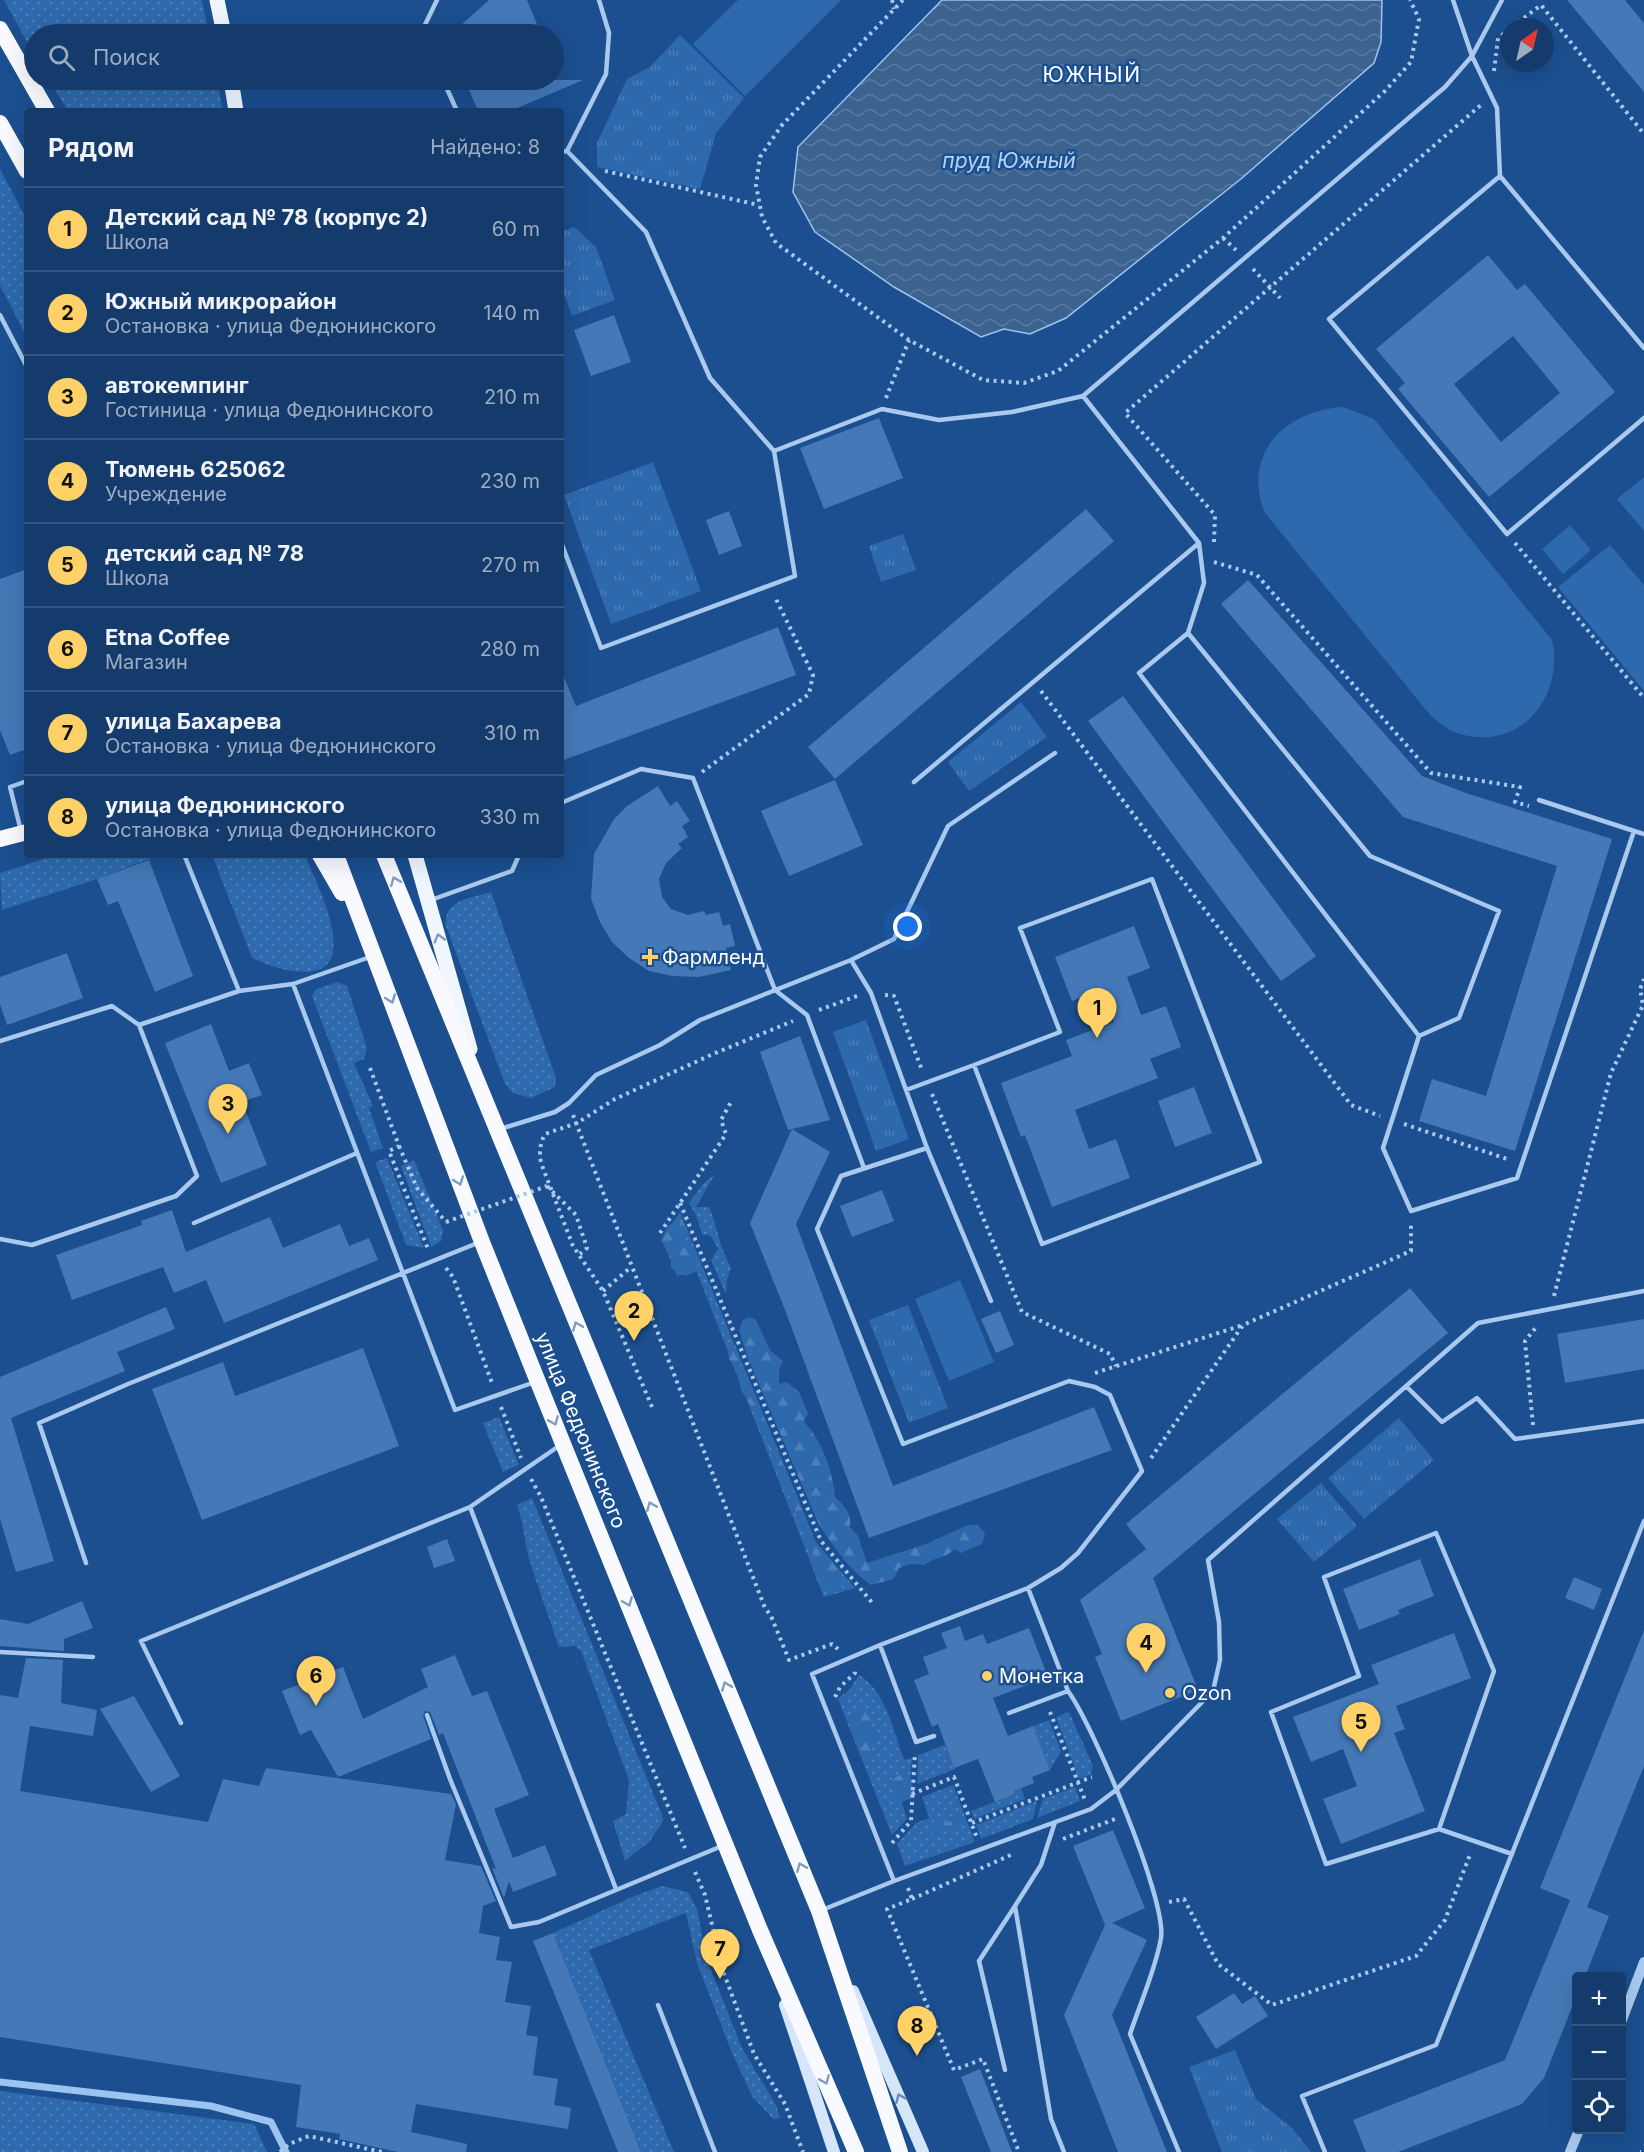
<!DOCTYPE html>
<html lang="ru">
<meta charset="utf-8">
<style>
:root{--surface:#143b6b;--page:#1d4271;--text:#f1f3f6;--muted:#9dadc1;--line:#33557e;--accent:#ffd166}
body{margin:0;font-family:Inter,sans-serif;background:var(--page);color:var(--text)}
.controls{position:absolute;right:18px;bottom:18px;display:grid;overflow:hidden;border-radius:6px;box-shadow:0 6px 24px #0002}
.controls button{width:54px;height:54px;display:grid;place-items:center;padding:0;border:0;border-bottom:2px solid var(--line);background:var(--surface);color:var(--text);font:30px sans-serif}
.compass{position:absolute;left:1500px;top:18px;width:54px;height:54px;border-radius:50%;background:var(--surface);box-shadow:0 6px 24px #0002;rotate:34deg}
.you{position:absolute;left:908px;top:927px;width:21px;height:21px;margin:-15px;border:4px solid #fff;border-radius:50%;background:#1a73e8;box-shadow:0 0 0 9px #1a73e833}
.badge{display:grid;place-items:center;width:39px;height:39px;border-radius:50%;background:var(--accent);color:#111;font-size:20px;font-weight:700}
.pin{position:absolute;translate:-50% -50px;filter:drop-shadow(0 2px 3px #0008)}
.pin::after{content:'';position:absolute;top:32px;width:21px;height:18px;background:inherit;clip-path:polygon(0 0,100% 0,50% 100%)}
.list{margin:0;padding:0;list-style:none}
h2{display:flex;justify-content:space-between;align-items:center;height:78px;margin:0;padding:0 24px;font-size:26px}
h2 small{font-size:20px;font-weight:400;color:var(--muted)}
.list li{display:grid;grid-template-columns:39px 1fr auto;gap:18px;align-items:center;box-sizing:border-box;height:84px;padding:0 24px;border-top:2px solid var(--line)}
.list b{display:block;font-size:22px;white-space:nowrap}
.list p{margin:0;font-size:20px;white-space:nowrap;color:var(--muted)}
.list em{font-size:20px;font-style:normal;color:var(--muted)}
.icon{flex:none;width:33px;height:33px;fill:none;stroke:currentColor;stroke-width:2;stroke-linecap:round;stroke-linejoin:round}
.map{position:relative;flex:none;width:1644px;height:2152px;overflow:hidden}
.search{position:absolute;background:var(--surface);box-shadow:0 6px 24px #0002;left:24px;top:24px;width:540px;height:66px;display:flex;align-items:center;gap:15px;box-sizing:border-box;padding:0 21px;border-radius:33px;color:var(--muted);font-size:22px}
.panel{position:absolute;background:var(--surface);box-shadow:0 6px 24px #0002;left:24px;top:108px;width:540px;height:750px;border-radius:6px}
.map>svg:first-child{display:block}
.grass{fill:url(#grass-dots)}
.forest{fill:url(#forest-firs)}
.park{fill:url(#park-tufts)}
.pitch{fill:#2e69ad}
.water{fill:url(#water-waves);stroke:#9cc4f0;stroke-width:1.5}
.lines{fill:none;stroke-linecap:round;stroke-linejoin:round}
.stream{stroke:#9cc4f0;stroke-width:7}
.building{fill:#4478b7;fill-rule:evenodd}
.path{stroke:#a9c9ee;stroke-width:4;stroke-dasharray:3 4.5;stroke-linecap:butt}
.service{stroke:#a9c9ee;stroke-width:4.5}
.tertiary{stroke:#a9c9ee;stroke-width:10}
.secondary{stroke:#d6e6fa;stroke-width:12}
.primary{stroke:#f0f6ff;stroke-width:15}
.trunk{stroke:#f8faff;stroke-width:16}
.path-bridge{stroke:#a9c9ee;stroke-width:4;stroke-dasharray:3 4.5;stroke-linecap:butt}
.oneway{stroke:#7e9cc1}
.oneway2{stroke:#7b9ac1}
.oneway3{stroke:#668bba}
.poi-dot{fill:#ffd166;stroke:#1b4f8f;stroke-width:2}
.labels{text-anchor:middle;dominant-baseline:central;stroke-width:5;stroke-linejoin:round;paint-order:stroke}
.poi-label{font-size:20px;fill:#fff;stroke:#1b4f8f;text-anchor:start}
.street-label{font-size:20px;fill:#fff;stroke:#1b4f8f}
.neighbourhood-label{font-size:21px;letter-spacing:1.5px;fill:#fff;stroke:#1b4f8f}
.water-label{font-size:21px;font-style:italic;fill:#b5d3f5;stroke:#1b4f8f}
</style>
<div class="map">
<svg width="1644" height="2152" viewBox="0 0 1644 2152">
<defs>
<pattern id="grass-dots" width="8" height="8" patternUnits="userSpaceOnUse" patternTransform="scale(1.5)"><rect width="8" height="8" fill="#2e69ad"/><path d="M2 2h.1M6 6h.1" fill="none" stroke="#4d80b9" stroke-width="1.8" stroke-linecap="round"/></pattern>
<pattern id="forest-firs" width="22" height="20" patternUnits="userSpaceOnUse" patternTransform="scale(1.5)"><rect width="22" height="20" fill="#2e69ad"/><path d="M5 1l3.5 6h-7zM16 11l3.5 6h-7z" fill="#4d80b9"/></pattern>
<pattern id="park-tufts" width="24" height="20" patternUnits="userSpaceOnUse" patternTransform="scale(1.5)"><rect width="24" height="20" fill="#2e69ad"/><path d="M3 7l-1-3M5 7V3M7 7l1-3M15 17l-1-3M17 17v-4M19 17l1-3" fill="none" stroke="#4d80b9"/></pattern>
<pattern id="water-waves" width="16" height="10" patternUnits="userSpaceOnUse" patternTransform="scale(1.5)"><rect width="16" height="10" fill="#3c6290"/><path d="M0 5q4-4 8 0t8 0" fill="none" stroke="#597aa1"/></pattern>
</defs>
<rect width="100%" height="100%" fill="#1b4f8f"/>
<path class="grass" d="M4 0H202L209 34H34V55Z
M49 80H217L223 111H68Z
M0 169 27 220V338L0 285Z
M56 855H159L97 879 2 910 0 873Z
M212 855H305C315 880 338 924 333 952 327 987 270 967 252 958Z
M491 892 556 1078 555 1087 531 1098 513 1093 505 1084 446 926C443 900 471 898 491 892Z
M338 982 347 986 367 1048 364 1059 354 1063 373 1106 369 1108 383 1148 371 1152 312 996 316 989Z
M387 1158 424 1248 406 1245 375 1162Z
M414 1160 443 1230 441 1241 431 1247 401 1166Z
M715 1174 696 1207H709C718 1227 719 1248 731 1267L727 1280 726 1294 711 1260 718 1249 711 1236 702 1234 696 1215 689 1203 703 1184Z
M680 1212 816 1542 855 1588 824 1597 696 1270 677 1276 662 1239Z
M499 1417 519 1465 503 1472 483 1423Z
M532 1498 662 1815 663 1821 650 1841 625 1861 613 1821 626 1814 629 1780 581 1651 575 1646 559 1647C549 1616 537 1586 528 1555 524 1538 523 1522 517 1505Z
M859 1675C886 1691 894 1732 904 1760L912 1758 910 1787 898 1791 907 1819 892 1835 838 1699 850 1689Z
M1069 1712 1093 1766 1091 1774 1079 1779 1056 1717Z
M1049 1720 1061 1751 1050 1770 1033 1726Z
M945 1745 955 1769 917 1784 918 1755Z
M953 1785 975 1842 905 1866 897 1844 916 1823 929 1818 922 1797Z
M1075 1787 1080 1801 1037 1818 1043 1799Z
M1021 1788 1025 1799 974 1819 971 1811 1015 1794 1014 1791Z
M1037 1801 1033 1819 981 1839 976 1825Z
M662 1886 688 1892 697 1909 707 1960 742 2048 776 2105 780 2118 773 2119 752 2096 732 2053 697 1963 686 1913 589 1950 674 2152H641L553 1933 632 1897Z
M0 2091 254 2124 267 2152H0Z"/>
<path class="forest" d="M679 1220 685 1225V1238L700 1263 694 1273 685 1276 671 1268V1258L661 1240 668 1226Z
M750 1317 756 1320 770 1350 783 1361 779 1370V1384L787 1382 799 1392 808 1413 804 1422C822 1440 833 1472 835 1497 844 1505 852 1514 850 1527L858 1536 867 1563 926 1544 968 1525H978L985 1534 982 1544 961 1553 955 1549C946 1558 934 1557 924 1565L910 1564 899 1568 894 1579 871 1585C848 1569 835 1548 819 1525L747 1356 739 1330 743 1320Z
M731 1344 753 1390 813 1540 842 1574 841 1585 826 1590 817 1580 812 1565 813 1553 799 1525 787 1486 777 1472 760 1422 741 1390 737 1370 729 1359 728 1346Z
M859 1710C869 1714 872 1717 871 1728L877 1737 868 1756C861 1751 850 1731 851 1722 851 1716 855 1713 859 1710Z
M906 1766H909L908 1773 914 1791 912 1798 899 1803 892 1789 893 1778 901 1775Z
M956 1814 962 1815 965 1822C961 1830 953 1829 945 1828L938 1838 931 1831C940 1816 940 1823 952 1821Z"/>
<path class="park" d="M680 35 744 98 716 133 700 189 597 167V143L627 79 650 67Z
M574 227 596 247 615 300 572 316 561 286V232Z
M653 462 701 591 611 624 564 495Z
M903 534 916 570 881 582 869 546Z
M1021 702 1047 737 969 791 948 762Z
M866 1020 909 1139 876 1151 833 1032Z
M908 1305 948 1408 909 1423 869 1320Z
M1399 1418 1434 1460 1364 1519 1328 1478Z
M1321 1483 1357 1526 1314 1562 1277 1519Z
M1235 2050 1256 2099 1292 2128 1311 2152H1222L1189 2067Z"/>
<path class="pitch" d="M738 0H841L745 96 693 44Z
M1343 407 1374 419 1552 640C1565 700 1516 755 1454 732 1446 729 1438 721 1431 716L1265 513C1241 455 1285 410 1343 407Z
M1644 477V531L1617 499Z
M1570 525 1591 550 1563 574 1542 549Z
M1610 545 1644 585V691L1558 587Z
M960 1280 994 1362 949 1381 915 1299Z"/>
<path class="water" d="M942 0H1382L1381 42 1374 63 1242 178 1066 318 1030 334 1004 329 981 337 894 287 815 232 793 192 798 147Z"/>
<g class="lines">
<path class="stream" d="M0 2082 211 2106 271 2122 286 2152"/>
</g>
<path class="building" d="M489 0H527L541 34H451Z
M1567 0H1625L1644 23V92Z
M465 80H583L510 111H478Z
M1488 255 1517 290 1525 284 1615 392 1489 497 1398 389 1405 383 1376 349ZM1513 336 1560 393 1501 442 1454 384Z
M614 315 631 362 591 376 574 330Z
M879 418 903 478 824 509 800 448Z
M1086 509 1114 541 835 779 808 747Z
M729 511 742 546 719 555 706 520Z
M27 569V749L10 755 0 730V579Z
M1248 580 1422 776 1466 793 1612 839 1515 1151 1419 1121 1432 1079 1486 1096 1557 866 1403 817 1221 604Z
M778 627 796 675 561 761V670L576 706Z
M1123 696 1316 956 1281 981 1088 721Z
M835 780 863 845 789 876 761 811Z
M658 786 670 806 677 801 690 821 682 826 688 837 678 844 682 848 666 863 659 879 662 897 671 909 688 915 704 911 706 915 719 912 723 926 730 924 735 946 726 948 731 970 699 977 672 976 649 971 629 958 612 942 600 922 591 899 594 854 614 819 627 806Z
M149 860 193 976 155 992 118 901 108 905 97 879Z
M1134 926 1150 968 1127 977 1141 1015 1166 1006 1181 1047 1150 1059 1158 1078 1075 1110 1089 1149 1116 1139 1130 1178 1052 1207 1025 1135 1021 1137 1001 1083 1072 1056 1066 1040 1114 1022 1102 989 1072 1001 1055 957Z
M67 953 83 998 7 1025 0 1004V977Z
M211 1024 229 1071 249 1063 262 1095 242 1102 267 1165 221 1183 165 1043Z
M800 1036 830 1120 788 1130 760 1052Z
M1194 1087 1212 1133 1175 1147 1158 1101Z
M792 1129 830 1152 796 1224 893 1486 1094 1407 1112 1450 869 1538 787 1315 750 1223Z
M882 1190 894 1221 852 1237 840 1206Z
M172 1210 186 1252 270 1217 283 1248 340 1224 349 1246 369 1238 378 1260 224 1323 206 1280 174 1293 163 1267 72 1300 56 1255 142 1225 141 1221Z
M1410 1288 1448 1333 1153 1578 1198 1690 1121 1721 1095 1657 1102 1654 1080 1600 1146 1549 1126 1524Z
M166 1307 175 1329 117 1352 125 1371 11 1418 54 1561 16 1572 0 1519V1377Z
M1000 1311 1014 1345 996 1353 981 1319Z
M1644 1319V1369L1565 1383 1557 1334Z
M363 1348 399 1446 202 1520 152 1389 223 1362 235 1396Z
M447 1539 455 1561 434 1568 427 1547Z
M1420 1559 1434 1596 1398 1610 1400 1614 1359 1630 1343 1589Z
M1574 1577 1602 1589 1594 1610 1565 1598Z
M82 1601 93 1628 64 1639V1651L0 1646V1619L28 1624Z
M960 1626 965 1641 983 1634 987 1644 1029 1628 1048 1677 993 1698 1008 1736 1033 1726 1050 1770 1032 1777 1034 1783 1014 1791 1015 1794 995 1802 978 1759 954 1768 938 1724 932 1727 914 1680 929 1674 923 1657 947 1648 941 1633Z
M1644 1630V1766L1587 1907 1609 1916 1585 1977H1576V1997L1544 2078 1522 2104 1398 2152H1366L1353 2120 1505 2060 1570 1900 1540 1888Z
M1454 1633 1471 1678 1396 1706 1405 1729 1394 1733 1425 1811 1341 1844 1323 1799 1357 1786 1343 1749 1311 1762 1293 1717 1379 1684 1371 1665Z
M455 1655 472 1696 487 1691 529 1795 494 1809 513 1858 545 1845 557 1875 513 1892 509 1881 504 1898 492 1868 496 1869 443 1733 439 1735 430 1712 425 1711 423 1715 431 1739 338 1777 311 1730 300 1735 282 1691 343 1667 363 1719 428 1687 421 1669Z
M26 1658 63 1660 61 1703 97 1710 93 1736 30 1726 20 1791 208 1822 223 1779 259 1786 266 1768 451 1794 456 1804 445 1860 481 1866 496 1901 483 1906 479 1933 500 1937 496 1960 512 1962 505 2002 531 2006 526 2035 538 2037 533 2075 558 2079 554 2105 571 2108 568 2129 416 2104 411 2132 467 2144 466 2152H398L339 2139 340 2134 296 2127 301 2085 0 2037V1695L18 1698Z
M134 1696 180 1776 151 1792 100 1709Z
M1113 1830 1145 1908 1112 1923 1147 1940 1112 2015 1167 2152H1118L1064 2015 1105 1925 1073 1846Z
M553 1933 641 2152H618L533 1941Z
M1234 1993 1242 2004 1255 1996 1268 2016 1216 2049 1196 2017Z
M980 2069 1012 2152H991L961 2077Z"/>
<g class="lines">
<path class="path" d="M892 0 894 9
M903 0 782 125 760 157 756 185 762 217 776 243 909 340 983 380 1024 383 1058 371 1223 238 1385 91 1411 62 1419 19 1410 0
M1512 27 1541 5 1644 134
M1494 71 1498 38 1509 30
M605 171 759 205
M1223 238 1236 250
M1253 269 1280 298
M886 398 909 340
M1214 542 1215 515 1125 413 1482 104
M1515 543 1644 698
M1214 562 1257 575 1431 773 1520 787 1515 802 1529 806
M1041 691 1351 1105 1380 1116
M702 772 809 694 813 675 775 597
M885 995 894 996 922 1070
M819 1010 857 996
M370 1068 399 1146 389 1151 428 1249
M932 1094 1022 1312 1110 1354 1116 1366
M573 1115 765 1608 771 1616 789 1660 832 1644 838 1649
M1404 1124 1510 1160
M399 1146 417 1188 446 1222
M547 1186 576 1215 587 1248 580 1254
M680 1203 821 1541 874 1605
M660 1233 726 1134 721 1120 731 1102
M446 1268 453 1277 492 1383
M603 1291 631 1267
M1554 1296 1611 1073 1643 1005 1640 989 1644 979
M1095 1373 1243 1325
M501 1407 521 1458
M652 1407 603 1291 573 1246 541 1163C539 1151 540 1144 545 1134L577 1123 615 1099 713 1054 793 1021
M1533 1425 1525 1341 1537 1326
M1151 1458 1243 1325 1411 1251V1223
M531 1479 541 1497 685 1848
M835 1697 840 1687 855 1673V1670
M1050 1712 1085 1800
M912 1794 954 1777 977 1838
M972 1823 1092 1777
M1063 1839 1115 1819
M892 1843 911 1821 915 1753
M695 1872 705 1895 723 1971 754 2054 785 2104 803 2152
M908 1888 912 1899 887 1909 954 2070 983 2059 1019 2152
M912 1899 1013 1854
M1169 1902 1184 1899 1218 1964 1272 2005 1416 1956 1445 1920 1471 1852
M280 2152 289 2144 309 2136 382 2152
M1640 2152H1641"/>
<path class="service" d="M1453 0 1472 56 1497 108 1500 176 1644 348
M274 34 422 31 437 0
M443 80 457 111
M561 152 567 151 606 74 609 33 599 0
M1500 176 1329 319 1507 534 1644 418
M0 315 27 367
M774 451 882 409 939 420 1012 412 1083 396 1445 87 1472 56 1502 0
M561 542 601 648 795 576 774 451 710 378 646 232 567 151
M1199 543 1204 583 1188 633 1370 856 1499 911 1459 1018 1419 1036 1383 1148 1411 1211 1517 1178 1634 831 1644 834
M1188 633 1139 673 1419 1036
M914 782 1199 543 1083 396
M1539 800 1634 831
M561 803 641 769 693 778 775 990 807 1015 864 1168
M21 831 10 787 27 781
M185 857 239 991
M431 900 512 871 519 855
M293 984 455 1410 535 1382
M0 1041 112 1006 139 1025
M906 1090 974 1065 1042 1244 1260 1162 1152 879 1020 928 1060 1032 974 1065
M500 1129 555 1112 569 1103 596 1075 660 1045 700 1020 851 960 894 939 948 826 1055 753
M927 1148 991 1301
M194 1223 357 1153
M0 1239 32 1245 176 1196 197 1176 139 1025 239 991 293 984 370 957
M1406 1386 1442 1422 1477 1398 1515 1439 1644 1421
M470 1507 616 1889
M86 1563 39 1423 128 1384 480 1242
M1028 1588 1068 1691C1093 1725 1167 1900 1161 1938 1156 1968 1140 2004 1130 2034L1179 2152
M880 1645 916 1742 934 1736
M0 1652 93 1657
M1009 1713 1068 1691
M427 1715 450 1779 511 1927 539 1922 722 1846
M181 1723 141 1641 470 1507 559 1446
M1055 1822 1041 1865 1015 1906 1051 2119 1064 2152
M1439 1829 1494 1671 1436 1533 1324 1577 1359 1676 1271 1712 1326 1864 1439 1829 1512 1854
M894 1881 1091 1809 1116 1790 1213 1691 1220 1660 1219 1622 1208 1560 1478 1323 1644 1291
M822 1910 894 1881 812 1674 880 1645 1028 1588 1061 1568 1078 1553 1142 1471 1110 1395 1095 1387 1069 1381 903 1444 817 1229 841 1176 927 1148 871 993 851 960
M658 2005 715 2152
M1005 2070 979 1961 1015 1906
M1325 2152 1302 2096 1436 2045 1644 1521"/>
<path class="tertiary" d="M1622 2020 1644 1962
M1570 2152 1579 2130"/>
<path class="secondary" d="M853 1991 923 2152
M785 2005 834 2152"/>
<path class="primary" d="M217 0 224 34
M231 80 236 111
M415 855 470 1049"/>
<path class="trunk" d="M0 29 47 111
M0 123 27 171
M0 839 27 832
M320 855 342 893
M336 855 482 1242 538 1382 760 1930 856 2152
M384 855 819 1911 900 2152"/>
<path class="path-bridge" d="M446 1222 547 1186"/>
</g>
<defs><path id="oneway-chevron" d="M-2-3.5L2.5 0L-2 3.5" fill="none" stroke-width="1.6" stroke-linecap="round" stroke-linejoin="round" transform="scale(1.5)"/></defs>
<g class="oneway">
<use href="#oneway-chevron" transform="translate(395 881) rotate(-112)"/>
<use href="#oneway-chevron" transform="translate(391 999) rotate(70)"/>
<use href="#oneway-chevron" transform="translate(459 1181) rotate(70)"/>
<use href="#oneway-chevron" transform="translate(577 1326) rotate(-112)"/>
<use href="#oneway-chevron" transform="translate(554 1421) rotate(67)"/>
<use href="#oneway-chevron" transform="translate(651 1506) rotate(-112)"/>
<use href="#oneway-chevron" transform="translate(628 1602) rotate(68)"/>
<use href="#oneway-chevron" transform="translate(726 1686) rotate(-112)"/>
<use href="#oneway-chevron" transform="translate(801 1867) rotate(-112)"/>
<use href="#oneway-chevron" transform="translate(825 2080) rotate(67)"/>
</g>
<use class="oneway2" href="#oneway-chevron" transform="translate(439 938) rotate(-106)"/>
<use class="oneway3" href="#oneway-chevron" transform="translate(900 2098) rotate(-113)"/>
<g class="poi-dot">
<path d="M647 948h6v6h6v6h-6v6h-6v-6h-6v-6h6z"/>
<circle cx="987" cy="1676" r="6"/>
<circle cx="1170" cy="1693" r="6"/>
</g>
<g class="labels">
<g class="poi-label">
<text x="662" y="957">Фармленд</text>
<text x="999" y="1676">Монетка</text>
<text x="1182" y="1693">Ozon</text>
</g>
<g class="street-label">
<text transform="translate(581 1430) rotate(68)">улица Федюнинского</text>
</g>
<g class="neighbourhood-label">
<text x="1092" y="74">ЮЖНЫЙ</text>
</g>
<g class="water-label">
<text x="1009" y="160">пруд Южный</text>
</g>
</g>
</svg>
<div class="controls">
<button>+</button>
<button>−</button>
<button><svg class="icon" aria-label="locate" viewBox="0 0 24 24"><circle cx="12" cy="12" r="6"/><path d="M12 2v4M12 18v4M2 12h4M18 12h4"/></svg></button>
</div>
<svg class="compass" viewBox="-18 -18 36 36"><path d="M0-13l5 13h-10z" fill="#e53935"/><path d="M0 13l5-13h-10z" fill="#9dadc1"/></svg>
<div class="you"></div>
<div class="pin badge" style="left:1097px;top:1038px">1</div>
<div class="pin badge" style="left:634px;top:1341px">2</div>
<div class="pin badge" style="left:228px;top:1134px">3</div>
<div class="pin badge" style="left:1146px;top:1673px">4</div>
<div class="pin badge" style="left:1361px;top:1752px">5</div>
<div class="pin badge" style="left:316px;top:1706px">6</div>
<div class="pin badge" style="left:720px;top:1979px">7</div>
<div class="pin badge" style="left:917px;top:2056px">8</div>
<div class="search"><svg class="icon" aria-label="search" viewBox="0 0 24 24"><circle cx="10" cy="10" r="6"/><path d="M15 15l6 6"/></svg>Поиск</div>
<section class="panel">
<h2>Рядом<small>Найдено: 8</small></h2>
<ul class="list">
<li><span class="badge">1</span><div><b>Детский сад № 78 (корпус 2)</b><p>Школа</p></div><em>60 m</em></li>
<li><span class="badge">2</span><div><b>Южный микрорайон</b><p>Остановка · улица Федюнинского</p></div><em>140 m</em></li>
<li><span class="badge">3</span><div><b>автокемпинг</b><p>Гостиница · улица Федюнинского</p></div><em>210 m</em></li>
<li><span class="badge">4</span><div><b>Тюмень 625062</b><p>Учреждение</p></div><em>230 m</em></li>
<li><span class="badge">5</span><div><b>детский сад № 78</b><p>Школа</p></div><em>270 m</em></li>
<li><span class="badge">6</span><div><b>Etna Coffee</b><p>Магазин</p></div><em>280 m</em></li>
<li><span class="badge">7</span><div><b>улица Бахарева</b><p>Остановка · улица Федюнинского</p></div><em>310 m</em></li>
<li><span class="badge">8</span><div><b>улица Федюнинского</b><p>Остановка · улица Федюнинского</p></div><em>330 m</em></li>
</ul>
</section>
</div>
